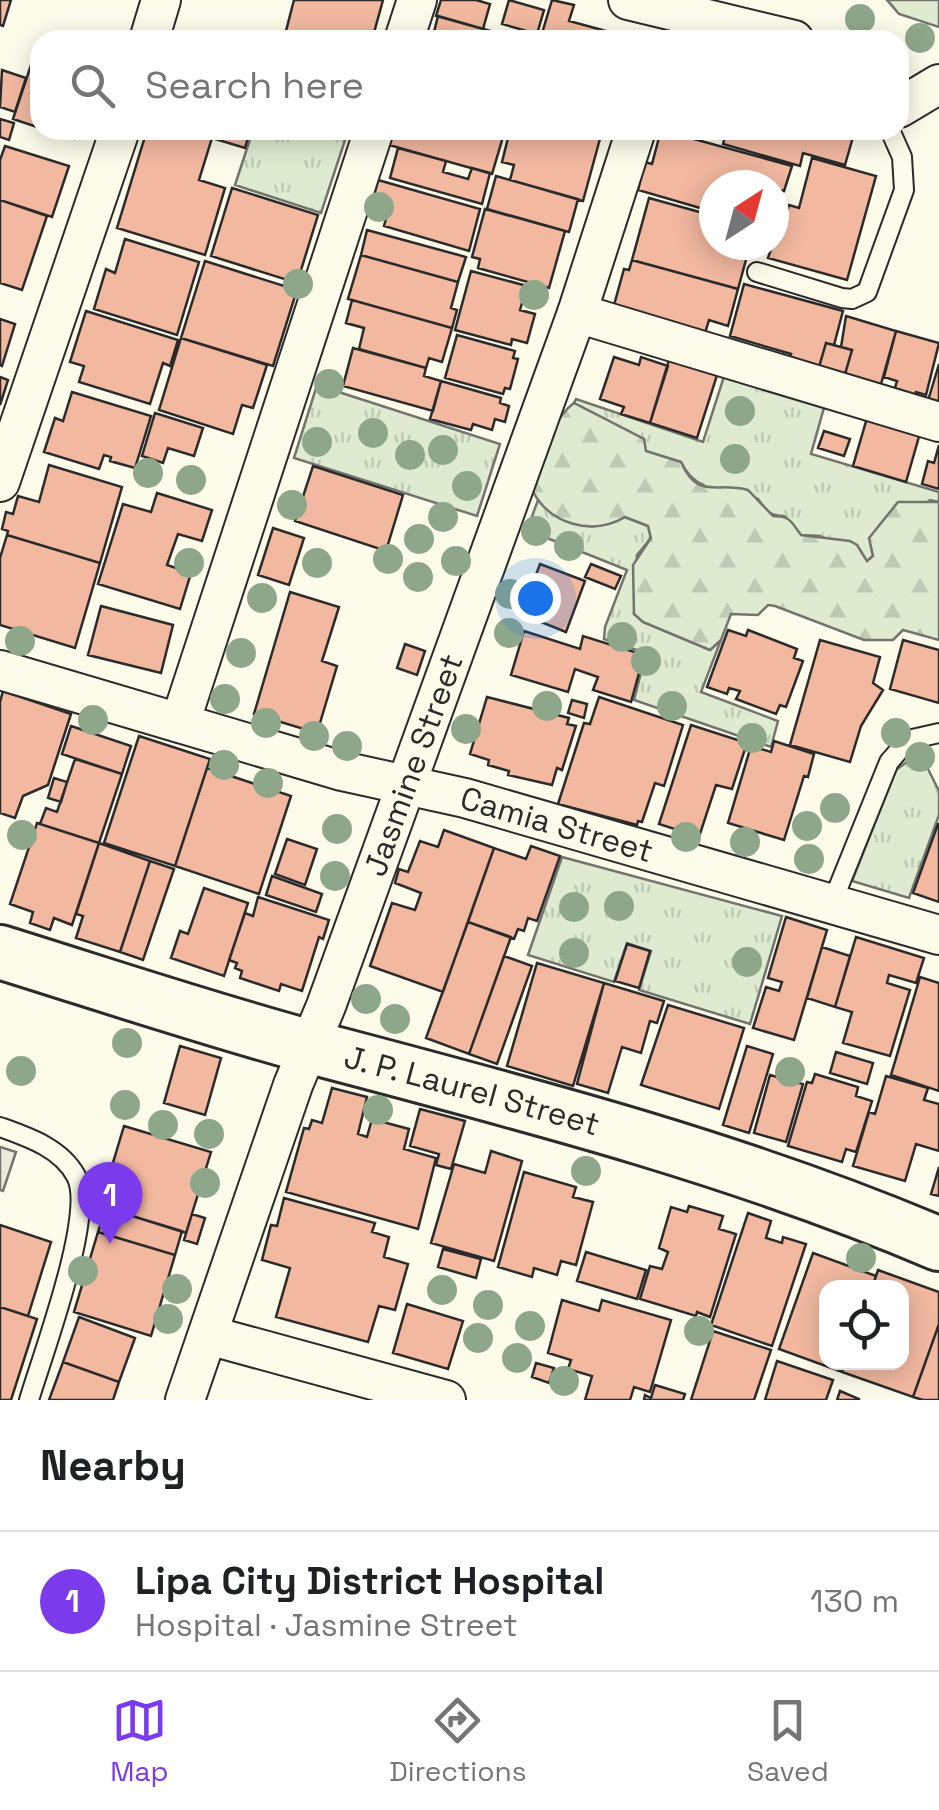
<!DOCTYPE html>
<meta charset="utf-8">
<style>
:root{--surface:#fff;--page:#f2f2f2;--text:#202124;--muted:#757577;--line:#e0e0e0;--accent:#7c3aed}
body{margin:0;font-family:"Space Grotesk",sans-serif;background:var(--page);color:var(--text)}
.controls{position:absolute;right:30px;bottom:30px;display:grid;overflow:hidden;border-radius:20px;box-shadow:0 5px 25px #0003}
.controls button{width:90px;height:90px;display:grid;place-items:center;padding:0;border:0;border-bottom:2px solid var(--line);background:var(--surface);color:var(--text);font:50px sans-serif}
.compass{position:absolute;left:699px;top:170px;width:90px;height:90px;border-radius:50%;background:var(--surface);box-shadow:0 5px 25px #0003;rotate:36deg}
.you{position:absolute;left:535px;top:598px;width:35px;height:35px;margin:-25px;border:8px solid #fff;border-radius:50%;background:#1a73e8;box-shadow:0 0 0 15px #1a73e833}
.badge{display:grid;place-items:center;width:65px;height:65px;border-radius:50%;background:var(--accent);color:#fff;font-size:32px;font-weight:700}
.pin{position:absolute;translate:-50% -82px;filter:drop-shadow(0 2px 5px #0008)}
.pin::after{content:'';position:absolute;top:52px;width:35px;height:30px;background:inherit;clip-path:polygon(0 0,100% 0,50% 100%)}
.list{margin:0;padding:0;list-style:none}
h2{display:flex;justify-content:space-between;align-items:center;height:130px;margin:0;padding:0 40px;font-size:42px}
h2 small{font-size:32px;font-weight:400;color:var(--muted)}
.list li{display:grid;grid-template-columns:65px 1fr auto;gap:30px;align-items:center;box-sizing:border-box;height:140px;padding:0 40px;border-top:2px solid var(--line)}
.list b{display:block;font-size:38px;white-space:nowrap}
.list p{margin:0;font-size:32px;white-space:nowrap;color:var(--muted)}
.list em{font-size:32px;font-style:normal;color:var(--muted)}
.icon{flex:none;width:55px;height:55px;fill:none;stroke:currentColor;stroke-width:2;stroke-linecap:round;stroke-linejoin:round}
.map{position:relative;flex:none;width:939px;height:1400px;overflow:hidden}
.search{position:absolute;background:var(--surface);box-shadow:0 5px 25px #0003;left:30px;right:30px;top:30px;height:110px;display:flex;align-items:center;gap:25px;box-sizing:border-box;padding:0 35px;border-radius:30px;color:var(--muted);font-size:38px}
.sheet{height:270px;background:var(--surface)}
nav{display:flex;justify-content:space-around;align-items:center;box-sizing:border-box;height:140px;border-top:2px solid var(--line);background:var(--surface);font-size:28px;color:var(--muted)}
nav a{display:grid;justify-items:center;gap:5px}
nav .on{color:var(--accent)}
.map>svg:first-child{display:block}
.grass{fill:url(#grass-tufts);stroke:#74746e;stroke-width:2.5}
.forest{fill:url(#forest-firs);stroke:#74746e;stroke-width:2.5}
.parking{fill:#eceadb;stroke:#74746e;stroke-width:2.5}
.building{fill:#f2b8a0;stroke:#2b2b2b;stroke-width:2.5}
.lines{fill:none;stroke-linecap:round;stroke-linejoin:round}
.lane-casing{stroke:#2b2b2b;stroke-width:22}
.street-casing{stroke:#2b2b2b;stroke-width:42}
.secondary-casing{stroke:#2b2b2b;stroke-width:58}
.lane{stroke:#fdfbea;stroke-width:18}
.street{stroke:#fdfbea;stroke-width:38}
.secondary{stroke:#fdfbea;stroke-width:52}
.tree{fill:#8ea78a}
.labels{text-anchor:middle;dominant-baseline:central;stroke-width:8;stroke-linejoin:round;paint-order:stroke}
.street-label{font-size:32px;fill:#2b2b2b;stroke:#fdfbea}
</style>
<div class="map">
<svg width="939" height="1400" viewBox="0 0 939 1400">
<defs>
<pattern id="grass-tufts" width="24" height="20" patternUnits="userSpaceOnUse" patternTransform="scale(2.5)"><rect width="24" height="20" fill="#deebd1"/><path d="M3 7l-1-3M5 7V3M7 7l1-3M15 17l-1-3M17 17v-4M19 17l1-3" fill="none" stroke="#bfcab4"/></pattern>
<pattern id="forest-firs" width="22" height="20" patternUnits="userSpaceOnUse" patternTransform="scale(2.5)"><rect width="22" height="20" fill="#deebd1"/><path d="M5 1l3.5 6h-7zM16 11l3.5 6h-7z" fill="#bfcab4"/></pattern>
</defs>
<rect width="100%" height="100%" fill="#fdfbea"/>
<path class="grass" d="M253 130H333L347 134 321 213 235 185Z
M727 367 827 397 811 454 939 492V502L930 500 871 546 873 556 867 561 820 536 801 535 784 516C770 516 766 511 758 499 728 492 695 493 681 462L645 451 644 439 574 403 576 399 703 442Z
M317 385 500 444 477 516 294 458Z
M538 500C563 525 594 535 625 517L648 526 651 538 637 555 634 614 643 622 710 650 721 640 701 692 778 721 771 747 634 700 646 653 604 639 605 627 627 570 527 530Z
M921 755 939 791V815L909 898 852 881 896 770 912 758Z
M562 857 782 916 750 1024 639 990 651 951 627 943 614 982 528 955Z"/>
<path class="forest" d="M887 0H939V27L899 14Z
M574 403 644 439 646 451 681 462C698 501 716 481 748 490L773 516C791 516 791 522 801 535L850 541 857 545 867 561 873 556 869 538 898 502H939V640L903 630 893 640H864L775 606 768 605 758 615 731 614 721 640 710 650 643 622 634 614 633 565 651 538 648 526 625 517C592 536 550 525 532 490 542 462 549 421 574 403Z"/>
<path class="parking" d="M0 1147 16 1152 3 1191 0 1190Z"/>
<path class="building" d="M0 0H11L3 26 0 25Z
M294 0H383L372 40H318L286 31Z
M441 0H476L490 4 483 29 436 16Z
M509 0 544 10 537 34 502 24Z
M552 0 574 5 569 21 624 36 623 40H540Z
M438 16 512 37 511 40H432Z
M32 62 40 64V128L13 119Z
M2 70 26 78 15 112 0 107Z
M0 119 14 123 9 140 0 137Z
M46 130H77L74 139Z
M147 130H250L245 148 212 138 199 180 225 188 205 255 117 228Z
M394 130H505L492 174 389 145Z
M510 130H591L601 135 583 201 510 180 514 165 502 162Z
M661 130 792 166 784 191 774 189V185H714V212L638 190 645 162 652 164Z
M701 130H855L845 165 803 153 800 166 723 144 725 137Z
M5 146 69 166 52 217 0 200V160Z
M398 148 446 161 443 172 468 179 472 168 490 173 482 204 390 178Z
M812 158 876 176 847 280 768 258 774 240 779 241 789 205 799 208Z
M496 176 578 199 569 232 487 209Z
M378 180 480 209 469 251 384 226 390 205 373 200Z
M232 188 318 215 297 283 211 256Z
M649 198 714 216V245H750L738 289 632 260Z
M0 200 47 216 22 290 0 283Z
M485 209 565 231 549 288 478 268 480 259 472 257Z
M367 230 466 257 458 282 361 255Z
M125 239 199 262 177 335 94 309 106 269 115 273Z
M361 255 458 282 451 308 457 310 452 328 348 299Z
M632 260 738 289 728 326 709 320 705 333 611 316 624 269 629 270Z
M205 261 297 290 273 366 181 338Z
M471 271 527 286 520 310 535 314 527 343 512 339 511 345 455 330Z
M744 284 843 311 834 345 826 343 819 367 790 359 791 354 730 336Z
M352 300 452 328 442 362 429 358 426 368 359 349 364 328 346 323Z
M86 311 178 340 170 366 163 363 150 404 79 382 84 366 70 362Z
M846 316 896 331 879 391 843 381 852 350 841 347Z
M0 319 15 324 2 366 0 365Z
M896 331 939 343 926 395 916 392 915 396 894 391 897 381 884 377Z
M457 335 515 351 513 358 518 359 510 389 505 388 503 394 445 378Z
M181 338 267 365 253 408 242 405 233 434 159 410Z
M826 343 852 350 843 381 817 374Z
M353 348 426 368 424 376 441 381 433 411 343 386Z
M671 353 719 369 697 438 650 423Z
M614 357 639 365 641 357 668 366 650 423 621 414 624 407 600 399Z
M939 364V407L927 404Z
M0 377 8 380 0 405Z
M441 381 501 398 500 403 509 406 505 422 495 419 492 430 473 424 471 430 430 419Z
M72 392 151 416 135 468 110 461 111 457 104 455 99 469 44 452 55 418 63 421Z
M155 413 203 428 194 456 168 448 163 463 142 456Z
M867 418 920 433 906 482 853 466Z
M824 431 850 439 844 456 818 448Z
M939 445V489L922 484 928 461 934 463Z
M49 465 122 487 100 563 7 535 8 531 2 529 6 512 13 514 18 496 39 502Z
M313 466 403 495 386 551 295 521Z
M157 493 212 510 202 541 178 534 167 565 191 573 180 609 98 584 123 504 151 512Z
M273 528 304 538 289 585 258 575Z
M7 535 100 563 75 648 0 625V558Z
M540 564 585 581 566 632 521 614Z
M591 564 621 576 615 589 585 577Z
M290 592 339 607 322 661 337 666 317 733 254 714Z
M101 606 173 625 161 673 88 655Z
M728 630 746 636 748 630 797 649 794 658 803 661 786 707 780 705 776 714 736 699 740 691 729 688 727 694 707 687Z
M524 631 580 649 583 636 644 655 631 702 593 690 598 677 575 669 568 692 511 675Z
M820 640 880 657 873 683 883 690 861 726 850 762 790 745Z
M903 640 939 650V703L890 689Z
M405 644 425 651 417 675 397 668Z
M3 691 71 714 48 785 23 796 15 818 0 813V702Z
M487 697 569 718 567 724 576 726 562 770 557 768 552 785 508 775 509 771 488 765 489 760 470 754Z
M599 697 683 725 664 786 655 783 642 822 638 821 637 825 558 804 584 723 590 724Z
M572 700 587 704 584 718 568 713Z
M691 725 747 743 732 789 716 785 699 837 659 824Z
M71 726 131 746 122 774 62 754Z
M139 736 210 759 175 866 104 843Z
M774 741 814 754 808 777 804 776 784 840 728 823 751 746 771 752Z
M75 759 122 774 99 843 40 824 46 808 57 812Z
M207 768 291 796 259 894 175 866Z
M54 778 67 782 61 802 48 798Z
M37 823 99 843 72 925 54 918 50 930 30 923 33 912 10 904Z
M938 824H939V902L913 893Z
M444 830 494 848 443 992 370 966 392 903 415 910 421 893 395 883 399 869 408 872 420 841 438 847Z
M287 839 317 849 305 885 275 874Z
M99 843 150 861 120 952 76 938 83 916 76 914Z
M531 846 560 856 537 921 528 918 524 931 518 929 514 939 468 922 494 848 526 859Z
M150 861 174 869 143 960 120 952Z
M272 876 322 894 316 912 266 895Z
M204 888 248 903 224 976 171 958 180 931 188 934Z
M258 897 329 920 323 939 319 937 302 991 281 984 279 991 240 978 242 971 235 968 237 963 229 960 245 913 253 916Z
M786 917 827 930 794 1040 753 1028 766 987 779 991 782 982 768 978Z
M468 922 511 937 469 1054 426 1038Z
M856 937 924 958 916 983 889 975 887 983 910 990 890 1056 843 1043 852 1012 835 1007Z
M627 944 650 951 639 988 615 981Z
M822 947 850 956 835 1007 807 998Z
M504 956 532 966 497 1064 469 1054Z
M537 963 604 983 573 1086 507 1066Z
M920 977 939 983V1091L891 1075Z
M604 983 664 1001 657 1023 650 1021 641 1053 622 1047 608 1093 577 1084Z
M668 1005 744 1028 719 1109 641 1085Z
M180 1046 221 1058 205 1115 164 1103Z
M747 1046 773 1054 749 1133 723 1125Z
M836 1052 873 1063 867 1084 830 1073Z
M815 1074 858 1087 856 1096 872 1101 856 1152 846 1149 842 1162 788 1146 807 1082 812 1083Z
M770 1075 803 1084 786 1142 754 1133Z
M886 1076 928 1088 924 1100 939 1104V1151L916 1144 905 1181 853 1166 869 1112 875 1114Z
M332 1088 367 1097 358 1134 367 1137 372 1119 409 1129 404 1149 436 1158 418 1229 286 1192 304 1128 309 1129 312 1120 322 1123Z
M420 1109 465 1121 451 1169 436 1165 439 1154 410 1146Z
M124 1126 211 1152 186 1233 100 1206Z
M491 1151 522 1161 494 1261 431 1243 454 1164 485 1173Z
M939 1167V1196L931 1194Z
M524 1172 576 1187 573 1197 593 1202 576 1265 561 1261 557 1275 534 1268 532 1277 498 1267Z
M284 1198 375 1223 372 1232 389 1237 384 1257 408 1264 395 1310 379 1306 368 1342 276 1317 290 1268 262 1260 271 1225 277 1226Z
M689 1206 723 1216 719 1229 736 1234 710 1317 697 1312 696 1316 640 1299 650 1266 662 1269 668 1252 659 1248 671 1207 687 1212Z
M106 1208 182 1231 175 1255 98 1232Z
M748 1213 771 1221 766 1238 782 1243 783 1237 806 1244 772 1346 711 1325Z
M192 1214 205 1218 197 1244 184 1240Z
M0 1225 51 1242 28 1316 0 1307Z
M98 1232 175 1255 151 1336 74 1312Z
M443 1249 481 1259 476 1278 438 1267Z
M586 1252 646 1270 637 1299 577 1281Z
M813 1253 876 1276 872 1288H826V1362H846L842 1372 779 1349Z
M878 1270 939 1292V1324L913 1397 842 1372 846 1362H902V1288H872Z
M562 1300 599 1311 602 1300 671 1320 650 1392 634 1387 630 1400H585L592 1376 568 1369 571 1360 548 1353Z
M407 1304 463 1321 448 1369 393 1353Z
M0 1307 37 1319 11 1400H0Z
M79 1317 135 1338 119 1382 63 1362Z
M939 1324V1400H923L913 1397Z
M713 1331 771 1350 754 1400H691Z
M777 1361 833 1380 826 1400H765Z
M63 1362 119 1382 113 1400H49Z
M536 1363 554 1368 549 1383 532 1377Z
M655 1385 685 1394 683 1400H644L645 1395 651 1398Z
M840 1391 859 1399V1400H837Z"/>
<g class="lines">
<defs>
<path id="lane" d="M757 272 842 298 852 299 867 292 904 190 902 157 890 130
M832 903 889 762 908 740 939 733
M0 1127C28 1137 61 1148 76 1176 96 1213 42 1356 29 1400"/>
<g id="street">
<path d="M628 0 794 40"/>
<path d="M149 40 161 0"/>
<path d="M404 40 417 0"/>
<path d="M899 108 939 84"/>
<path d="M577 313 939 422"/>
<path d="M0 482 120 130"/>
<path id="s1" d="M0 670 342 771 465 798 939 935"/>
<path d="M180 723 374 130"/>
<path d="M208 1335 446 1400"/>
<path id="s2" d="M185 1400 293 1085 326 1006 577 313 636 130"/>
</g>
<g id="secondary">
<path id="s3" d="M0 952C103 984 207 1019 311 1047 523 1103 737 1158 939 1244"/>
</g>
</defs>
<use href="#lane" class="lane-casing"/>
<use href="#street" class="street-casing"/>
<use href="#secondary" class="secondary-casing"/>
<use href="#lane" class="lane"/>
<use href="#street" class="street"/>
<use href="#secondary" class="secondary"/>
</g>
<g class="tree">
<circle cx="860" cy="19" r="15"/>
<circle cx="920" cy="38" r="15"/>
<circle cx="379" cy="207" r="15"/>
<circle cx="298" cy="284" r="15"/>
<circle cx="534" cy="295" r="15"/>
<circle cx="329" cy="384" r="15"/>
<circle cx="740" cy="411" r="15"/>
<circle cx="373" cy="433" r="15"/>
<circle cx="317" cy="442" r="15"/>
<circle cx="443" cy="450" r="15"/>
<circle cx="410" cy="455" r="15"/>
<circle cx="735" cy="459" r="15"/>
<circle cx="148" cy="473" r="15"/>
<circle cx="191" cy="480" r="15"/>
<circle cx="467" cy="486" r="15"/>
<circle cx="292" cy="505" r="15"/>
<circle cx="443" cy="517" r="15"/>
<circle cx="536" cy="531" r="15"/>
<circle cx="419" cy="539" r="15"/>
<circle cx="569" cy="546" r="15"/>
<circle cx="388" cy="559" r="15"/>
<circle cx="456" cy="561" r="15"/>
<circle cx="189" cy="563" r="15"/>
<circle cx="317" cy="563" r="15"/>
<circle cx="418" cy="577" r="15"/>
<circle cx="510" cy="594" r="15"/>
<circle cx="262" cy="598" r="15"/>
<circle cx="509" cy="633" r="15"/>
<circle cx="622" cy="637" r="15"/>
<circle cx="20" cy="641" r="15"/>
<circle cx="241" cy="653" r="15"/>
<circle cx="646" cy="661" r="15"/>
<circle cx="225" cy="699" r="15"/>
<circle cx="547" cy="706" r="15"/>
<circle cx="672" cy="706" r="15"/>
<circle cx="93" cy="720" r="15"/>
<circle cx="266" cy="723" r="15"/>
<circle cx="466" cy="729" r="15"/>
<circle cx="896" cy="733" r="15"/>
<circle cx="314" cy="736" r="15"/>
<circle cx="752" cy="738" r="15"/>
<circle cx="347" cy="746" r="15"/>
<circle cx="920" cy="757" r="15"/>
<circle cx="224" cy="765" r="15"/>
<circle cx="268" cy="783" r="15"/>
<circle cx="835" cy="808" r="15"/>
<circle cx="807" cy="826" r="15"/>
<circle cx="337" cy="829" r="15"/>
<circle cx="22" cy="835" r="15"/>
<circle cx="686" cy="837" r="15"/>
<circle cx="745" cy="842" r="15"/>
<circle cx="809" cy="859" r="15"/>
<circle cx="335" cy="876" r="15"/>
<circle cx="619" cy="906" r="15"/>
<circle cx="574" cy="907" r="15"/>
<circle cx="574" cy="953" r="15"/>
<circle cx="747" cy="962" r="15"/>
<circle cx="366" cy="999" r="15"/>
<circle cx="395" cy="1019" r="15"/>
<circle cx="127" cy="1043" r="15"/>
<circle cx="21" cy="1071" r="15"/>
<circle cx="790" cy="1072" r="15"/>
<circle cx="125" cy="1105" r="15"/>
<circle cx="378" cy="1110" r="15"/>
<circle cx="163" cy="1125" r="15"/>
<circle cx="209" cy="1134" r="15"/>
<circle cx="586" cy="1171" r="15"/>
<circle cx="205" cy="1183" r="15"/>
<circle cx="861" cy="1258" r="15"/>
<circle cx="83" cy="1271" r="15"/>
<circle cx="177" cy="1289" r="15"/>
<circle cx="442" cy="1290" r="15"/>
<circle cx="488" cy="1305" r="15"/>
<circle cx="168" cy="1319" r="15"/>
<circle cx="530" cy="1326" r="15"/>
<circle cx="699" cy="1331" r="15"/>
<circle cx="478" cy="1338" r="15"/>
<circle cx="517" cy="1358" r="15"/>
<circle cx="564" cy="1381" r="15"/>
</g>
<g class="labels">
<g class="street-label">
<text stroke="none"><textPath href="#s2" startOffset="675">Jasmine Street</textPath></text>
<text stroke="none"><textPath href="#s1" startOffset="578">Camia Street</textPath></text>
<text stroke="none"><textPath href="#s3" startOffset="492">J. P. Laurel Street</textPath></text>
</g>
</g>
</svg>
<div class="controls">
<button><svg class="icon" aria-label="locate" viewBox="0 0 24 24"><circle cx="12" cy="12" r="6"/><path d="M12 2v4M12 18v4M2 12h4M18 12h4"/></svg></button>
</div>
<svg class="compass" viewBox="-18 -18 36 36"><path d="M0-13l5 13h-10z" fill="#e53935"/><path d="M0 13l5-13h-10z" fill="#757577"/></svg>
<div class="you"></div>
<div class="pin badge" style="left:110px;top:1244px">1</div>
<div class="search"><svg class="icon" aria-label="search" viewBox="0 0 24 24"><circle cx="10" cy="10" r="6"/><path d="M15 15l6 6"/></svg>Search here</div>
</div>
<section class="sheet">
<h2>Nearby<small></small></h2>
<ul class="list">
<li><span class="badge">1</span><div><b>Lipa City District Hospital</b><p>Hospital · Jasmine Street</p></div><em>130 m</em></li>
</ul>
</section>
<nav>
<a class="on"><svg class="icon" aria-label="map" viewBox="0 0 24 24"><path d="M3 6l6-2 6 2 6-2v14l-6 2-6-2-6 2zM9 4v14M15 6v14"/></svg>Map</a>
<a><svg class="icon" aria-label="directions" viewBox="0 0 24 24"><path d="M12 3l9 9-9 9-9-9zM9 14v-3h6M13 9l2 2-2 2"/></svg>Directions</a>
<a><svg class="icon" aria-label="saved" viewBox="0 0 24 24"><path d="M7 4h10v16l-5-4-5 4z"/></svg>Saved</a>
</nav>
